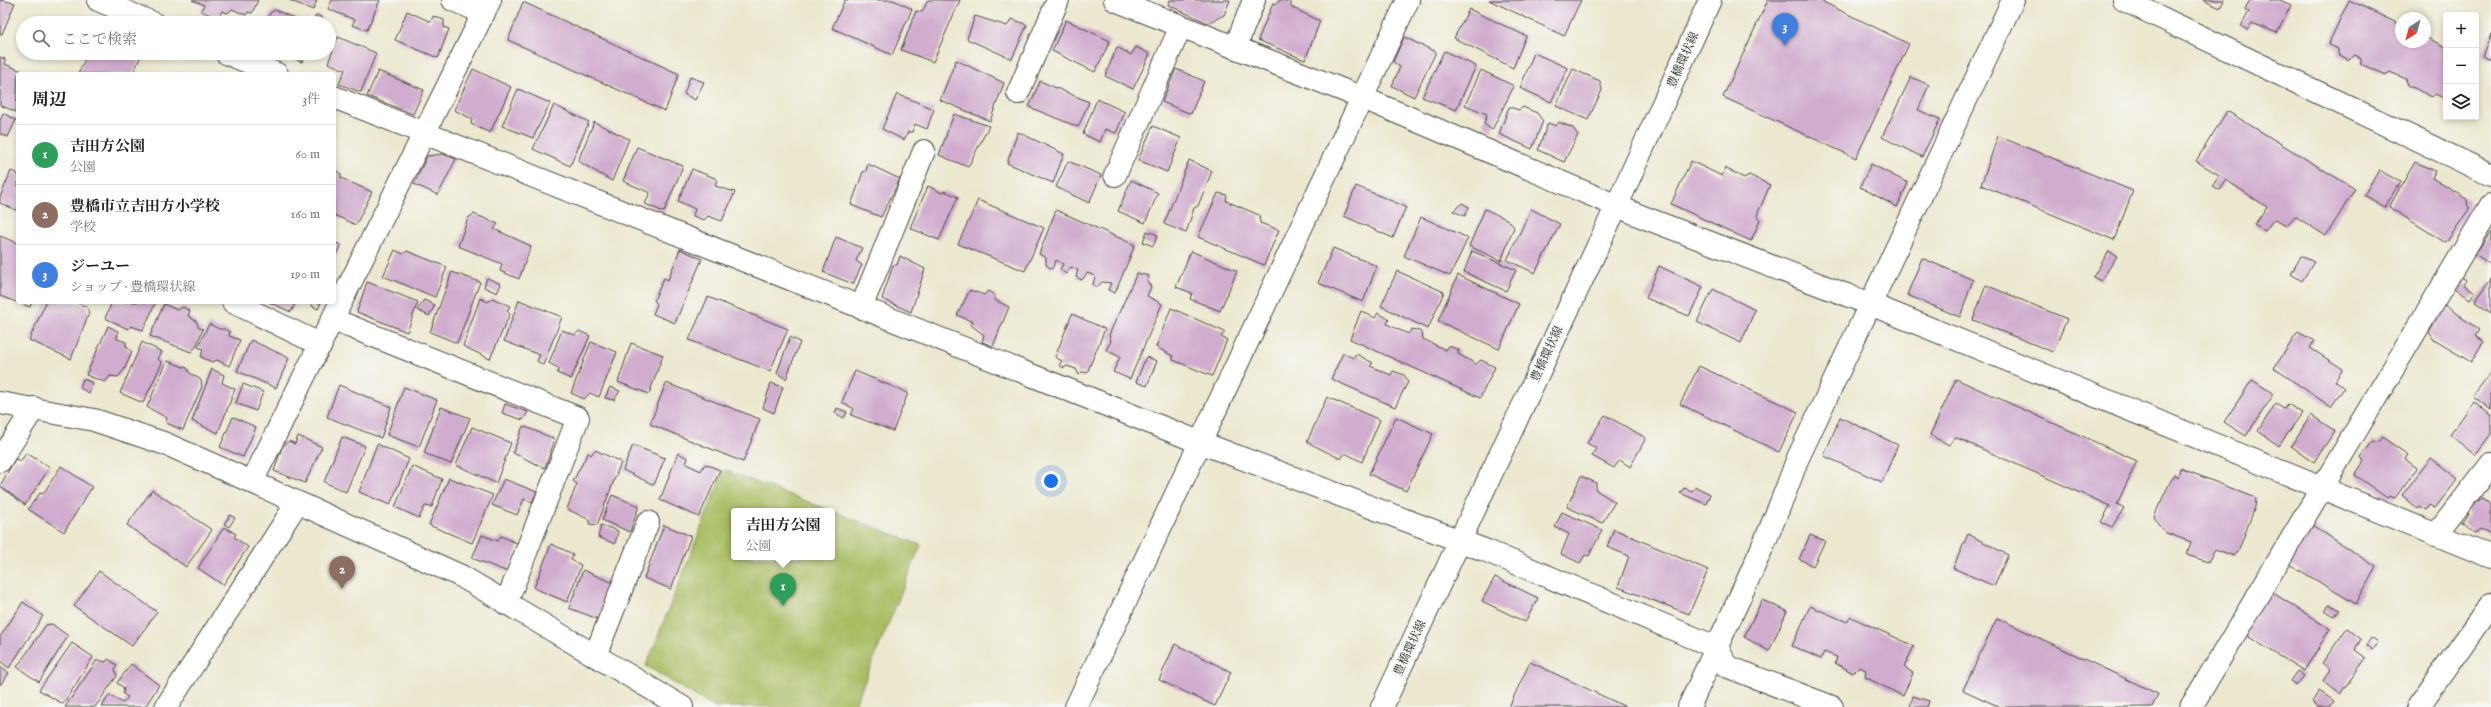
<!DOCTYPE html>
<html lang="ja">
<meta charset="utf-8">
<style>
:root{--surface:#fff;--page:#f2f2f2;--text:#222;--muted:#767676;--line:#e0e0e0;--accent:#1f6fb2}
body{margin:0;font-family:"IM FELL English","Noto Serif JP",serif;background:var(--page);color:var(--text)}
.controls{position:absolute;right:12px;top:12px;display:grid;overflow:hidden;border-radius:4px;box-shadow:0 2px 6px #0003}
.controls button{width:36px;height:36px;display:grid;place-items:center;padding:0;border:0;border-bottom:1px solid var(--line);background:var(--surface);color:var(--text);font:20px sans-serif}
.compass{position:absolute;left:2395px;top:12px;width:36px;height:36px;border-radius:50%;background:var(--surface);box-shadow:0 2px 6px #0003;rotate:216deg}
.you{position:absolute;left:1051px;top:481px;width:14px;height:14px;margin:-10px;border:3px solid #fff;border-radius:50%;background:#1a73e8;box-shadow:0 0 0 6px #1a73e833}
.badge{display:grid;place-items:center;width:26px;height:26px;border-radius:50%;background:var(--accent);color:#fff;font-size:13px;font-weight:700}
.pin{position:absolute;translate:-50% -33px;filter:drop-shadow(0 1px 2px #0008)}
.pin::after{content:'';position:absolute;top:21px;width:14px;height:12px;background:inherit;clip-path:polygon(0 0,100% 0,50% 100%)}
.popup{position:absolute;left:731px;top:508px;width:104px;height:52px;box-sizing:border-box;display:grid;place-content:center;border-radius:4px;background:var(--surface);filter:drop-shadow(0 1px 3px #0005);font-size:13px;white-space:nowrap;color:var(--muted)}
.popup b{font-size:15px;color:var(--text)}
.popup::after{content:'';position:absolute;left:50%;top:100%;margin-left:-8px;border:8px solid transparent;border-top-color:var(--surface)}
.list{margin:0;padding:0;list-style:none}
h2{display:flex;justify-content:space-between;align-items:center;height:52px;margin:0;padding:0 16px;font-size:17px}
h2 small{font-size:13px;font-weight:400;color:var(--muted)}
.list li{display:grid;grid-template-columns:26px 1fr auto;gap:12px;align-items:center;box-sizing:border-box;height:60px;padding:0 16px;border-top:1px solid var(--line)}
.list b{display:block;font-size:15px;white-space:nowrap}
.list p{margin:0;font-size:13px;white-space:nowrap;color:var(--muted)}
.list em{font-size:13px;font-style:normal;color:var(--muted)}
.icon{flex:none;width:22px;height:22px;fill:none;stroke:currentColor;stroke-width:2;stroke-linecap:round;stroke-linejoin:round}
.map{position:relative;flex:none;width:2491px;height:707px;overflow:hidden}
.search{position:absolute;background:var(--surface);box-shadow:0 2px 6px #0003;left:16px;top:16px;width:320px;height:44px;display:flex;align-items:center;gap:10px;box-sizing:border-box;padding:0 14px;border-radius:22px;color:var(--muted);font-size:15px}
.panel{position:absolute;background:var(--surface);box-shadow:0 2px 6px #0003;left:16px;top:72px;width:320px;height:232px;border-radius:4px}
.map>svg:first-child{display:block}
.green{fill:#a8bc61;stroke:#6a7446}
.building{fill:#d0acce}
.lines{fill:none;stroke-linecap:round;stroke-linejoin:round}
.minor-casing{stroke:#484744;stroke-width:24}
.major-casing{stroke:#484744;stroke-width:24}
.minor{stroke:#fff;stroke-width:22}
.major{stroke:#fff;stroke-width:22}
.labels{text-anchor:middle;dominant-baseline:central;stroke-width:4;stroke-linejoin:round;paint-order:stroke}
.street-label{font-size:12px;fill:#2b2b2b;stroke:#f6f6f2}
</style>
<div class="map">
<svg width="2491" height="707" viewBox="0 0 2491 707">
<rect width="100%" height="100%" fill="#f6f6f2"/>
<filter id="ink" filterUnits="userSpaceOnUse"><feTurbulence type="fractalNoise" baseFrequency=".025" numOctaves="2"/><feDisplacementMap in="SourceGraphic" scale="8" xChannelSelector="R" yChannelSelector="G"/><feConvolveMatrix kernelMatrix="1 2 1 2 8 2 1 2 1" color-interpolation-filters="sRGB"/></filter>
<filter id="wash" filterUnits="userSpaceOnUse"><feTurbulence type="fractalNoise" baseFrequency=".012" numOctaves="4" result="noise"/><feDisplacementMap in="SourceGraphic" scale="16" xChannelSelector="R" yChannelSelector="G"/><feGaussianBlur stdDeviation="0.9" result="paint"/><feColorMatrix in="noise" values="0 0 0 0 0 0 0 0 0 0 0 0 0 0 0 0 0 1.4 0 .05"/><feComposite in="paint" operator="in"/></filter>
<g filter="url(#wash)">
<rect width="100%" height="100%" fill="#ece8cf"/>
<path class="green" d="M724 470 832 511H734V557H832V511L921 545 854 707H714L646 666Z"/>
<g id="blocks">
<path class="building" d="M0 0 15 3 2 34H0Z
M192 0H258L252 13 248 12 246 15 232 9 228 13 222 11 218 18 201 11 204 5Z
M289 0H317L313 10Z
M332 0H380L367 30 352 25 355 20 328 9Z
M845 0H893L912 9 892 55 832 28Z
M928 0H960L933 62 901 50 916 11 922 12Z
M1170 0H1230L1224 15 1208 23 1168 5Z
M1280 0 1291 2V7L1320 21 1305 60 1258 40 1273 3 1276 4Z
M1489 0H1581L1564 36Z
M1768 0H1819L1909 44 1856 158 1723 97Z
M2203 0H2224L2220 8Z
M2250 0H2280L2291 5 2277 33 2252 23 2247 30 2241 26 2249 12 2245 9Z
M2349 0 2401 25V42H2425V37L2446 47V92L2443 98 2435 94 2432 97 2408 85 2406 79 2390 72 2385 75 2361 64V58L2355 55 2349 60 2338 54V49L2328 45Z
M523 2 679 74 665 111 508 40Z
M1469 9 1526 36 1513 68 1454 38Z
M275 10 305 23H266L270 13Z
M407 11 431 22 433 16 444 20V27L449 29 438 58 395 40Z
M316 15 322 17 321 23 313 21Z
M975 16 1007 26 1012 19 1027 25 1012 59 967 39Z
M1066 20 1110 41 1095 72 1052 51Z
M2491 34V60L2482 56Z
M338 37 376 53 361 92 339 84 345 70 328 63Z
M1404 37 1436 52 1414 97 1392 86 1400 67 1393 62Z
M1117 47 1131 55 1136 47 1150 54 1133 89 1105 76Z
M1444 51 1476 66 1456 110 1422 97Z
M88 53H142L133 74H78Z
M281 53H306L302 62Z
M1534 53 1568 68 1551 102 1520 88Z
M0 57 5 59V64L29 74H18L16 112 0 105Z
M956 60 1004 83 990 121 940 100Z
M473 69 511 87 490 133 471 124 472 119 454 110Z
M1176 69 1204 81 1191 114 1162 102Z
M1573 69 1600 81 1602 90 1588 120 1556 106Z
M1481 70 1514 86 1492 130 1484 124 1487 114 1465 105Z
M378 71 424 90 413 114 367 96Z
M690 77 704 82 695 100 684 94Z
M1911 77 1929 85 1918 110 1940 119 1922 157 1882 137Z
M1040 81 1089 102 1078 127 1029 107Z
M518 89 550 103 533 138 502 126Z
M897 94 934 109 927 129 915 124 912 132H908L904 140 882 129Z
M1097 99 1125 112 1116 133 1105 129 1100 142 1083 134Z
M554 105 589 122 570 166 533 149Z
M1509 107 1519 110 1523 107 1537 113 1543 121 1532 149 1499 134Z
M2227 111 2355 189 2326 236 2295 216 2286 226 2274 219 2265 231 2254 225 2267 207 2226 180 2219 190 2212 186 2219 175 2196 161Z
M3 113 16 120 8 137 0 134V121Z
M954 114 989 126 968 167 939 155Z
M594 122 629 139 612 181 578 161Z
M1559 122 1573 128 1578 135 1564 162 1538 150 1548 123 1556 126Z
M1153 126 1181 138 1167 172 1138 160Z
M1018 132 1064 154 1053 183 1007 163Z
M1998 136 2133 191 2114 240 1981 185Z
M637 147 683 166 664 212 645 204 650 193 623 181Z
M443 154 456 159 438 195 414 184 427 156Z
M1189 160 1212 171 1198 206 1194 208 1186 233 1164 224Z
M1068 161 1101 175 1089 203 1056 187Z
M1691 161 1722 176 1725 168 1744 178 1749 175 1770 185 1757 215 1760 220 1751 241 1671 204Z
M2415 162 2435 171 2432 178 2468 200 2469 209 2446 243 2389 207Z
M868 164 900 179 881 217 851 205 863 172 866 171Z
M1871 164 1908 183 1897 207 1860 187Z
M334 169 341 174V178L372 192 356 225 334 215Z
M692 169 717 179 715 186 735 192 722 221 708 216 704 220 693 216 695 209 678 201Z
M2379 170 2400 182 2385 207 2364 195Z
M11 171 18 174V211L0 203V197Z
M1131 180 1158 193 1145 223 1118 211Z
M928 186 942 193 945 191 958 197 939 240 910 228Z
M1356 186 1406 207 1393 238 1344 216Z
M1218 193 1227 195 1226 201 1259 215 1260 223 1279 230 1264 265 1198 237Z
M978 200 1044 228 1025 271 958 244Z
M1462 203 1469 207 1465 216 1453 211Z
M1485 209 1508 220 1514 227 1501 261 1469 246Z
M1531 209 1560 224 1535 273 1507 260Z
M1056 210 1135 245 1115 293 1108 290 1111 283 1102 282 1097 287 1093 285 1095 276 1087 273 1082 280 1076 277 1078 270 1071 267 1066 274 1060 269 1063 264 1056 260 1052 269 1046 265V258L1039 254Z
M474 214 498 224 494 229 531 246 519 279 500 271 502 264 458 246 468 218Z
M1421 217 1468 238 1450 276 1404 256Z
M1147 231 1158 235 1153 246 1143 242Z
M2491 232V265L2475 254Z
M0 236 18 243V302H32L30 307 0 296Z
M836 237 862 248 856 261 862 265 853 284 823 272Z
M334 242 341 245 334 259Z
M1333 248 1377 266 1363 302 1318 283Z
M680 249 702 259 675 323 653 314 657 304 654 300 664 278 668 280Z
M395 250 403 254 407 251 447 267 435 297 383 276Z
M1191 251 1237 271 1220 311 1190 299 1192 293 1176 287Z
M1472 251 1516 270 1506 291 1464 272Z
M2109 251 2117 256 2101 281 2093 277Z
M900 256 925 269 911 312 882 299 893 265H897Z
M2301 256 2314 262 2302 281 2291 274Z
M1922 258 1973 280 1960 317 1907 295Z
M1659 266 1703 287 1689 316 1646 298Z
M1397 271 1444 292 1428 329 1381 306Z
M452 272 480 282 457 343 430 332Z
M1137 273 1149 276 1147 281 1151 287 1147 296 1162 304 1130 379 1113 372 1120 357 1106 350 1111 341 1109 335Z
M1458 275 1519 304 1499 349 1438 321Z
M2460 276 2466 280 2463 284 2475 292 2470 299 2452 288Z
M487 278 501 284 497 293 484 287Z
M2491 279V313L2475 302Z
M367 282 418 302 407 332 357 312Z
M1986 285 2067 319 2053 352 1973 320Z
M1713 289 1755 310 1741 343 1697 322Z
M970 290 984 295 988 291 995 295V300L1009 307 993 346 982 342 984 335 971 325 973 322 957 315Z
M708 297 788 329 770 371 689 340Z
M480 298 488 302 492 298 510 306 507 311 510 314 490 359 463 346Z
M424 300 435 305 429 316 417 310Z
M519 300 562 317 543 365 537 361 540 355 504 341Z
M46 302H75L87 307 89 313 71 359 29 340Z
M112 302H156L143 330 131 326 128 329 105 318Z
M269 302H296L291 312Z
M313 302H321L318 309 312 306Z
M164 304 177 310 183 307 190 311 188 316 196 321 199 328 203 329 196 347 191 352 150 336Z
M2443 304 2479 330 2475 336 2483 342 2471 362 2434 340 2429 332Z
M1171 308 1225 332 1221 337 1227 340 1212 376 1173 360V356L1156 347Z
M1361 311 1375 318 1378 313 1389 319 1387 324 1408 334 1412 329 1422 332 1423 339 1446 350 1449 346 1459 350 1458 354 1476 364 1481 360 1495 367 1480 398 1350 339Z
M1072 314 1105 329 1087 373 1082 372 1079 375 1076 369 1067 366 1064 368 1059 365 1062 361 1055 357Z
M209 324 219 329H224L230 332 229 336 240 340 229 366 217 360 212 362 201 357 203 349 198 347Z
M108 326 118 331 117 339 126 342V346L132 352 124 370 118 377 110 376 105 382 86 375Z
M562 330 575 335 579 331 590 336 571 379 557 373 560 369 549 363Z
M2298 332 2314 341 2310 348 2343 369 2335 381 2344 388 2331 407 2274 368Z
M790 337 800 342 786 379 777 373Z
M251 340 289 358 276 388 237 371Z
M142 342 162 352 158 359 162 363 143 403 120 393Z
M591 342 617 352 599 397 590 393 584 399 571 393Z
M631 343 663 355 649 394 618 382Z
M1343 353 1353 358 1356 354 1373 363 1370 366 1391 375 1393 371 1404 375 1408 382 1395 407 1331 379Z
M1146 357 1157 361 1147 386 1136 382Z
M167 361 187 368 190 373 201 380 202 386 183 430 166 423 167 418 147 407Z
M1699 366 1798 412 1779 452 1680 404Z
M212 369 224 375 222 383 235 389 218 433 192 421Z
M855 371 908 393 893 431 851 415 854 409 842 402Z
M2491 372V410L2473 396Z
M83 379 93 383 89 393 80 388Z
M1956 379 2137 461 2117 504 2124 508 2112 527 2101 522 2110 506 1955 437 1949 445 1930 435Z
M2252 380 2274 394 2246 436 2224 422Z
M666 383 760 419 743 462 650 424Z
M771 383 783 387 774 413 763 408Z
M243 384 263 392 256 411 236 403Z
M339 385 391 407 381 438 327 417Z
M404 387 437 400 419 447 387 435Z
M610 387 620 391 614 400 605 398Z
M1327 397 1380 420 1362 462 1345 453 1341 459 1307 442Z
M2474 401 2491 416V434L2475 455 2450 435Z
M2276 403 2284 408 2288 404 2302 413 2279 446 2258 431Z
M505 404 528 412 523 420 502 413Z
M441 407 470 418 451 464 424 453Z
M837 408 847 412 844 418 835 413Z
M1605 415 1646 438 1630 467 1620 460 1614 468 1592 456 1597 449 1587 443Z
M2311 415 2335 431 2314 462 2291 446Z
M233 417 256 427 243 457 220 447Z
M1396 417 1433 434 1406 491 1369 474Z
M1840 417 1898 445 1882 482 1824 456Z
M523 426 555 439 545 468 513 453Z
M472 427 511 443 496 483 456 465Z
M298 436 322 447 305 483 274 471 282 447 289 441 295 444Z
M342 437 365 446 346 492 324 482Z
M2382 437 2408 455 2405 459 2417 468 2395 498 2389 496 2387 498 2355 475 2364 461 2361 457 2373 441 2377 443Z
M377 444 409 459 390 505 359 492Z
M633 445 665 458 654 485 623 470Z
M595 450 621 462 597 525 589 524 590 520 567 509 577 484 573 481 588 453 591 455Z
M26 453 50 467 25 505 0 486 15 459 21 461Z
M678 453 688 458 686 464 701 471 705 464 720 470 699 517 660 500Z
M2431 458 2458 479 2435 508 2429 505 2426 510 2419 506 2417 508 2402 495Z
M61 466 92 487 64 532 28 509 40 493 43 494Z
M412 466 442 479 432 507 425 506 419 518 395 507Z
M2180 468 2256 498 2255 507 2238 552 2234 556 2215 549 2208 562 2187 555 2191 542 2166 533 2157 522 2154 516 2174 474 2178 477Z
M1581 476 1596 483V490L1615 502 1602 523 1567 507Z
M449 478 493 495 472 543 429 525Z
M504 479 537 492 532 502 524 499 517 515 492 505Z
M1696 487 1710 494 1706 504 1680 493 1684 488 1692 491Z
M152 490 212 530 186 567 127 525Z
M612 495 639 506 630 532 602 520Z
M2482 498 2491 505V535L2480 529 2475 533 2463 522 2469 514 2465 510 2474 499 2478 501Z
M1562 512 1602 530 1589 556 1585 555 1580 563 1561 554 1569 534 1555 527Z
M230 515 235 518 229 527 224 524Z
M601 525 618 531 615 544 598 537Z
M664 525 691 536 671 589 644 578Z
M2312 525 2376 567 2356 604 2289 564Z
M224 527 236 534 234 537 248 547 223 585 198 568Z
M1614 529 1708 570 1689 614 1618 587 1629 556 1607 547Z
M1968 534 2008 555 1994 586 1953 568Z
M482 535 498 541 501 536 519 544 508 572 472 558Z
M1810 535 1825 541 1813 566 1799 559Z
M551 544 573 554 571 560 581 565 567 602 534 588Z
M583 570 613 583 598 619 569 608Z
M99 571 157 612 132 646 74 606Z
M1495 577 1538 598 1525 622 1482 601Z
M2270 591 2330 629 2304 671 2244 634Z
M1762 600 1787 611 1769 651 1744 637Z
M23 602 43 616 9 668 0 661V637Z
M2329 604 2340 610 2334 617 2325 611Z
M1810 606 1847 622 1851 617 1914 646 1904 667 1913 673 1903 696 1865 677 1866 670 1859 667 1853 673 1835 663 1837 657 1824 652 1821 659 1792 646Z
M1997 618 2158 694 2152 707H2000L1963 690Z
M52 624 68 636 39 682 17 667 46 625Z
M2347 628 2361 639 2355 650 2366 658 2340 694 2323 681 2330 669 2322 663Z
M2371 637 2378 642 2372 650 2366 645Z
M72 643 93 657 63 704 39 690Z
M1175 644 1231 672 1215 706 1159 680Z
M108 659 117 665 115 669 117 676 95 707H65L97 660 106 662Z
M1530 662 1626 707H1509Z
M131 664 159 685 145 707H102L109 695 123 703 128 697 123 694 124 688 117 683Z
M0 667 9 673 0 685Z
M2297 671 2304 676 2296 685 2290 681Z
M2319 691 2334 701 2330 707H2318L2312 702Z
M1913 696 1929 701 1927 707H1910Z"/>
</g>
</g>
<g filter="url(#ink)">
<use href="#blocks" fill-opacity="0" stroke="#484744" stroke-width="1"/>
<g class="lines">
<defs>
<path id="minor" d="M98 0 153 23
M453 0 484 13
M1115 0 1363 98 1643 217 1870 304 2491 557
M2124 0 2491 175
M1235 48 1254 0
M226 53 277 74
M1018 93 1058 0
M334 97 1199 442 1487 551 1718 648 1726 666 1832 707
M1115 175 1181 26
M233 302 321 345
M861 308 924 151
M334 320 578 418 506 604
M0 403 94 420 166 444 252 482 461 576 682 707
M0 461 34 408
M252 482 490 0
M2436 535 2491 464
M595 656 648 522
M166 707 297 503
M1076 707 1408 0
M1689 707C1726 625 1767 545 1797 460L2013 0
M2191 707 2491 205
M2418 707 2491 604"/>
<path id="major" d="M1382 707 1617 205 1710 0"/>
</defs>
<use href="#minor" class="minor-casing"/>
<use href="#major" class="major-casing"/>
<use href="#minor" class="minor"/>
<use href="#major" class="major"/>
</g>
</g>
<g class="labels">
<g class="street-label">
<text transform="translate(1683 60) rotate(-66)">豊橋環状線</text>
<text transform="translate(1547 354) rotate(-65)">豊橋環状線</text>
<text transform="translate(1410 648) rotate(-65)">豊橋環状線</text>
</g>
</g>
</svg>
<div class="controls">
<button>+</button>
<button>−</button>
<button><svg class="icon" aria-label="layers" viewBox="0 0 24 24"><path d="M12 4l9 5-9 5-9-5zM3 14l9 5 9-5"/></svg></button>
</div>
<svg class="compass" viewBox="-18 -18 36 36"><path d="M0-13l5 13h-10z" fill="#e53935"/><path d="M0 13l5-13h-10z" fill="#767676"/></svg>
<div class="you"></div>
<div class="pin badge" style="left:783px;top:606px;background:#2e9e5b">1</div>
<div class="popup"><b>吉田方公園</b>公園</div>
<div class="pin badge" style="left:342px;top:589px;background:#8d6e63">2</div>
<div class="pin badge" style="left:1785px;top:46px;background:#3f7fe0">3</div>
<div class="search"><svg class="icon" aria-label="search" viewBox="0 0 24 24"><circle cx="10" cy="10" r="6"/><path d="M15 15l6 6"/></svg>ここで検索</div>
<section class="panel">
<h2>周辺<small>3件</small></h2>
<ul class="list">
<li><span class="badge" style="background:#2e9e5b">1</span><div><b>吉田方公園</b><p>公園</p></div><em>60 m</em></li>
<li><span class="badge" style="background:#8d6e63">2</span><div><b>豊橋市立吉田方小学校</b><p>学校</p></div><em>160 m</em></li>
<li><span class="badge" style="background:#3f7fe0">3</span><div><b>ジーユー</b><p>ショップ · 豊橋環状線</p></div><em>190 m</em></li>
</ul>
</section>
</div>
